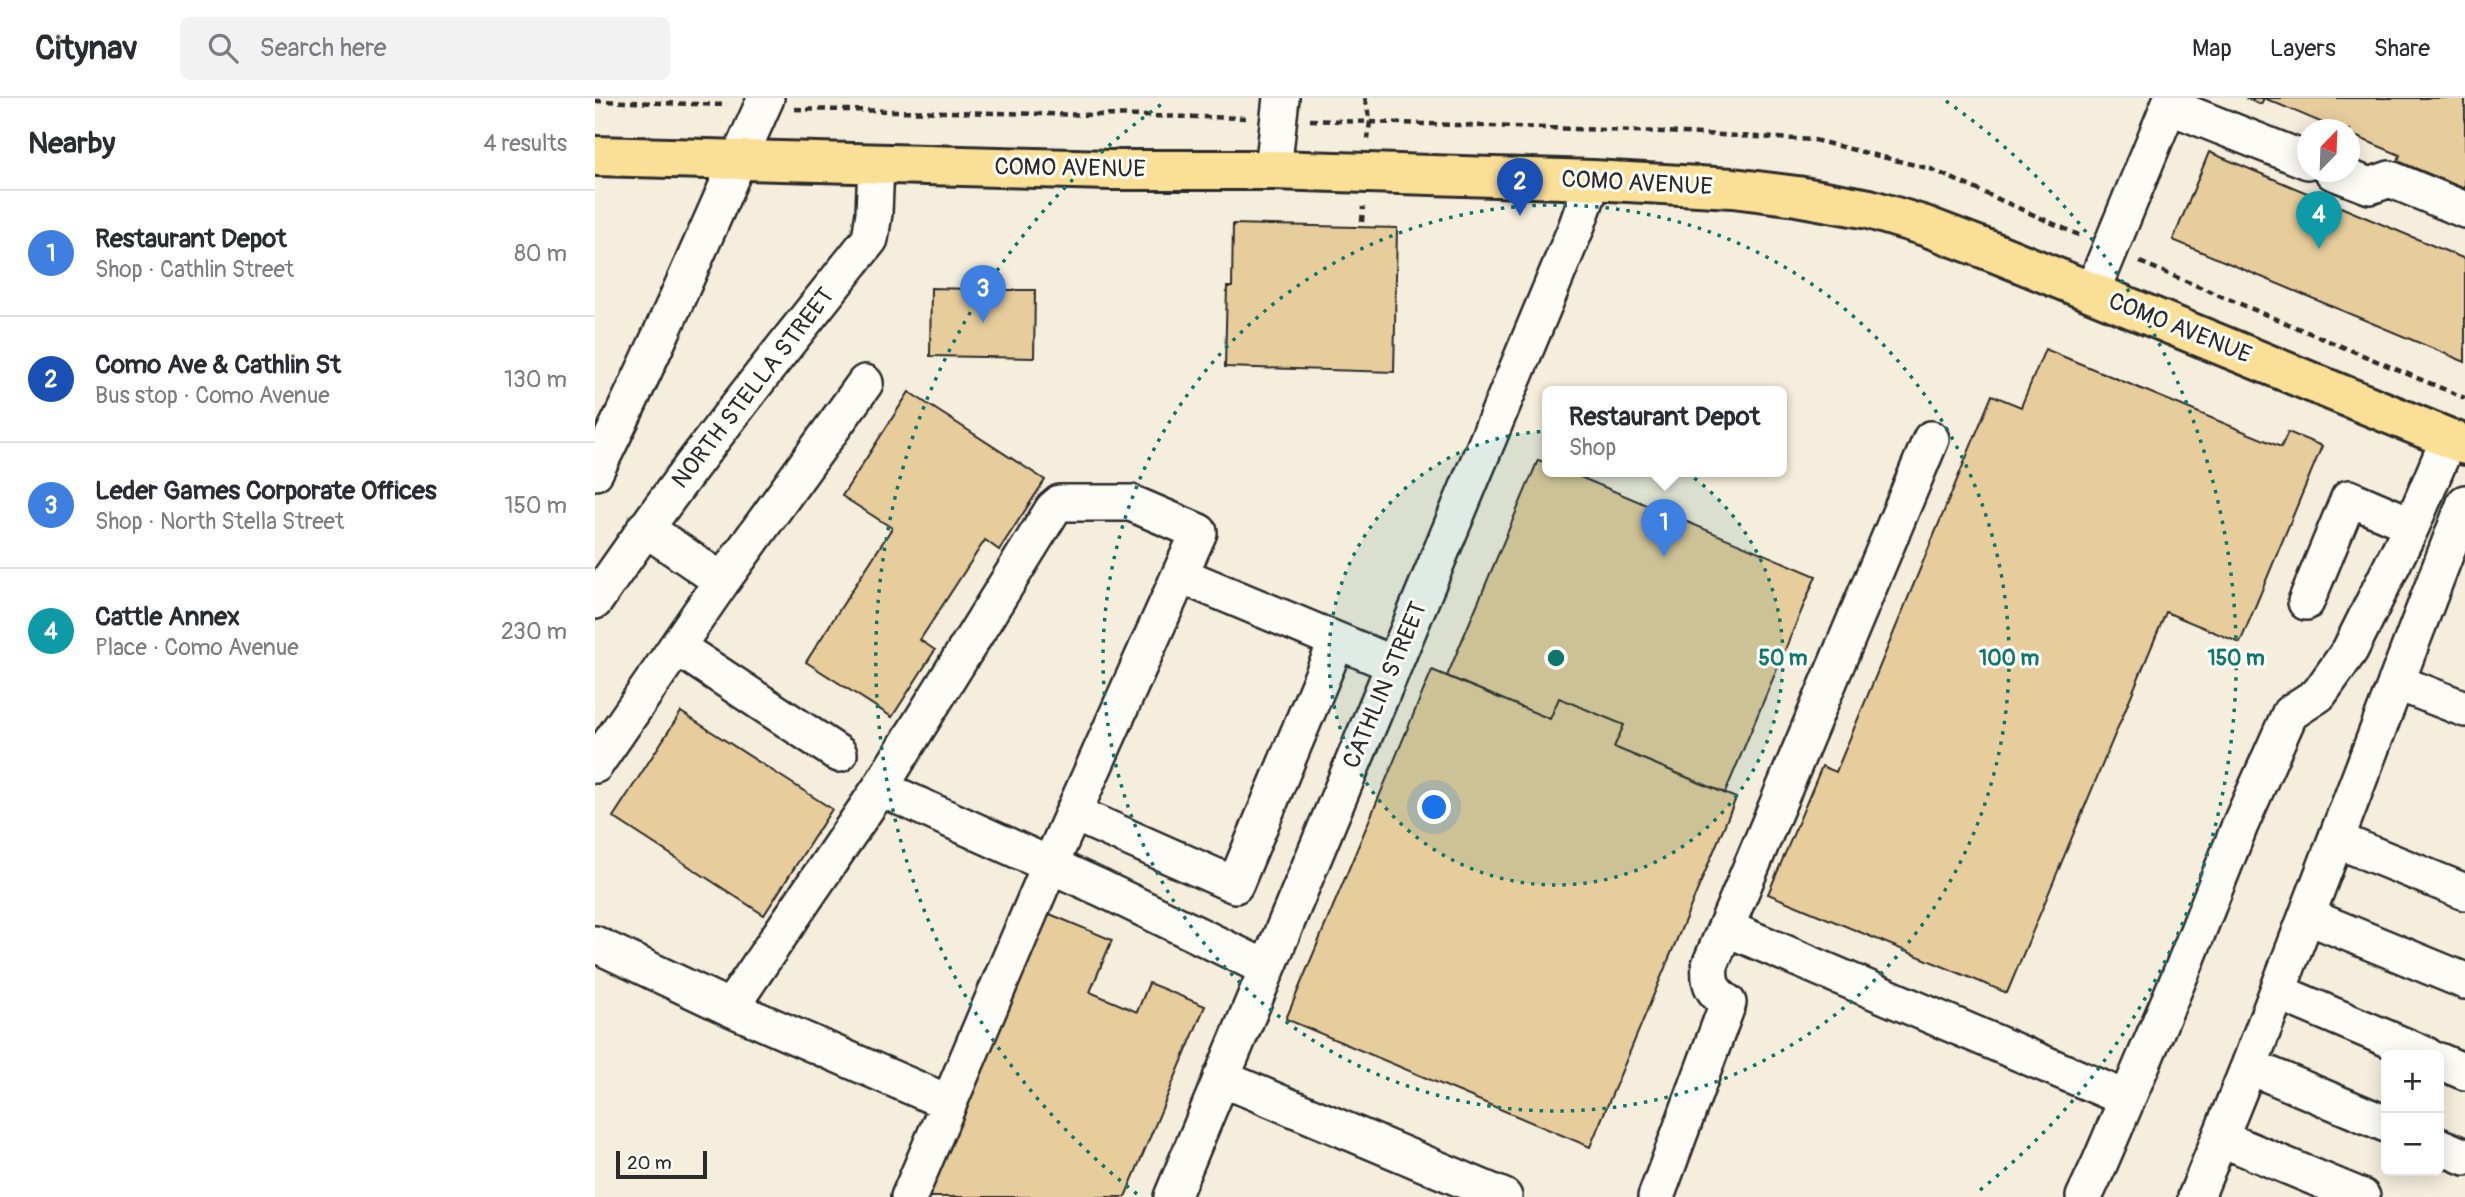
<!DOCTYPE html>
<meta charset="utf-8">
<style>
:root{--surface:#fff;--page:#f2f2f3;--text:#2b2b33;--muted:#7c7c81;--line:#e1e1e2;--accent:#c8321e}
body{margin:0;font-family:Pangolin,sans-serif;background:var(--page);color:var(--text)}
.controls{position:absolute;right:21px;bottom:21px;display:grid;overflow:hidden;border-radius:10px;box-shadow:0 4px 18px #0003}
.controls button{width:63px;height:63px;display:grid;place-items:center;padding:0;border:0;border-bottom:2px solid var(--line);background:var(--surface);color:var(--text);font:35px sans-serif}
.compass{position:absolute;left:1702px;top:21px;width:63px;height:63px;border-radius:50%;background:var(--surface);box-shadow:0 4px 18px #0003;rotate:23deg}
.scale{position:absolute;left:21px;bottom:18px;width:91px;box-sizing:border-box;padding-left:7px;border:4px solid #2b2b2b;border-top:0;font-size:19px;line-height:24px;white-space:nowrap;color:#2b2b2b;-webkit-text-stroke:5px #fdfcf7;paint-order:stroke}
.you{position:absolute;left:840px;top:710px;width:24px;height:24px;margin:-18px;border:5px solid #fff;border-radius:50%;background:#1a73e8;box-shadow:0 0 0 10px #1a73e833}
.badge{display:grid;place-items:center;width:46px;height:46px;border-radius:50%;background:var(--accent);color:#fff;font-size:23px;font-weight:700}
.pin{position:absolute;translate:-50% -58px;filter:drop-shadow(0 2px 4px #0008)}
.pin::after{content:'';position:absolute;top:37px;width:24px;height:21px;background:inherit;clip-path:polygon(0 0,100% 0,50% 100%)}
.popup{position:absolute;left:947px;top:288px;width:245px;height:91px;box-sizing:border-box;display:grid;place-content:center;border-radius:10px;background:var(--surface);filter:drop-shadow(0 2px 5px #0005);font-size:23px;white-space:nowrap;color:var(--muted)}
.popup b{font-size:26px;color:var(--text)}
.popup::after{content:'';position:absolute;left:50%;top:100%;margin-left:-14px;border:14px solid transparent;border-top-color:var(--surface)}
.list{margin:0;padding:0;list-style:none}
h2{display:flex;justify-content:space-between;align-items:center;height:91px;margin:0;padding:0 28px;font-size:30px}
h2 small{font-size:23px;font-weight:400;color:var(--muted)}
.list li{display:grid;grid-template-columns:46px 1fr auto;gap:21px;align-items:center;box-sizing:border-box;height:126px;padding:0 28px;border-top:2px solid var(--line)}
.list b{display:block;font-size:26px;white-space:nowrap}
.list p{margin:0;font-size:23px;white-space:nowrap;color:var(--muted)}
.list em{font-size:23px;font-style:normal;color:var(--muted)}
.icon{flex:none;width:38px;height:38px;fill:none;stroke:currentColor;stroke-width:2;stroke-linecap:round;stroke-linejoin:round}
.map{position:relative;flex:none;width:1870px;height:1099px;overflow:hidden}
header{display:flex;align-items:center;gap:42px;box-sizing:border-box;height:98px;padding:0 35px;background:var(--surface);border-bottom:2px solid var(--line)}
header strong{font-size:33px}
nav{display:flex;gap:38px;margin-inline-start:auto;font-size:24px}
.search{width:490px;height:63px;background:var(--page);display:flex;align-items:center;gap:18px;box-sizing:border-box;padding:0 24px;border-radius:10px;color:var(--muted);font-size:26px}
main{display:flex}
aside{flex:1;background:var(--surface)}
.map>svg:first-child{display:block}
.building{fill:#e7cd9c;stroke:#2b2b2b;stroke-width:2}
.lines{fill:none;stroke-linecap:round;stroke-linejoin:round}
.minor-casing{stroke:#2b2b2b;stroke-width:40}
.major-casing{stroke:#2b2b2b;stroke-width:44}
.path{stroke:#2b2b2b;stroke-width:4.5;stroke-dasharray:7 5;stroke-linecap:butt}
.minor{stroke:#fdfcf7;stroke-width:35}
.major{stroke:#fadf96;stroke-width:38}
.ring{fill:none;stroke:#0f766e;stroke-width:3.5;stroke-dasharray:3.5 7}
.labels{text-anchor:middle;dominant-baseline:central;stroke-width:6;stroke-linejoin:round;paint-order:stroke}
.street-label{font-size:24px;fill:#2b2b2b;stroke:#fdfcf7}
.centre{fill:#0f766e;stroke:#fdfcf7;stroke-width:3.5}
.ring-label{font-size:21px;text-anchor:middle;font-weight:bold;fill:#0f766e;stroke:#fdfcf7;stroke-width:6;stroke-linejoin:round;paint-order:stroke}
</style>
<header>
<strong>Citynav</strong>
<div class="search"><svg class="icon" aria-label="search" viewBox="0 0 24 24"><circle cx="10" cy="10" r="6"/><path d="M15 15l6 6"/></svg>Search here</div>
<nav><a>Map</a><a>Layers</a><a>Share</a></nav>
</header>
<main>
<aside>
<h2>Nearby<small>4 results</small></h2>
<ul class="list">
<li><span class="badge" style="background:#3f7fe0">1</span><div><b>Restaurant Depot</b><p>Shop · Cathlin Street</p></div><em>80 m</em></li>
<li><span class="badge" style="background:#1a4fb4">2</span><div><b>Como Ave &amp; Cathlin St</b><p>Bus stop · Como Avenue</p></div><em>130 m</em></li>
<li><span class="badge" style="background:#3f7fe0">3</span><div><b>Leder Games Corporate Offices</b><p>Shop · North Stella Street</p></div><em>150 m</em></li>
<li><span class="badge" style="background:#0f9aa8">4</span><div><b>Cattle Annex</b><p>Place · Como Avenue</p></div><em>230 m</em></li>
</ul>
</aside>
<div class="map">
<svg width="1870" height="1099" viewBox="0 0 1870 1099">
<rect width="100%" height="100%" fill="#f6eedc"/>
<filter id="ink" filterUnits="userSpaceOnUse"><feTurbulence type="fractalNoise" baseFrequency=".0143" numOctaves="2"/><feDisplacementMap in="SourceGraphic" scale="14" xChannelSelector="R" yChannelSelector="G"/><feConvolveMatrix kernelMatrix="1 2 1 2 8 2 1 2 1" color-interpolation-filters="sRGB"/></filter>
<g filter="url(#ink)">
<path class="building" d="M1650 0H1870V91L1803 63 1805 57 1755 36V32H1744L1669 0 1666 6Z
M1614 54 1870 161V264L1578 142Z
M638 126 802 130 799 274 630 269 632 189H637Z
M379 174H399L398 192H440L439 260 335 258 336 190 379 191Z
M1450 251 1686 349 1693 334 1727 348 1645 545 1571 514 1412 895 1173 796 1227 668 1241 674 1397 297 1426 309Z
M314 294 450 382 404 452 390 442 325 542 340 552 297 619 211 564 297 430 247 398Z
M943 362 952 365V373H971L1221 478 1130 695 1019 649 1029 627 964 600 955 621 852 578Z
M837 572 955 621 964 600 1029 627 1019 649 1141 700 995 1049 691 921Z
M86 614 237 711 169 817 18 719Z
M450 814 517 842 495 894 542 914 554 885 610 908 530 1099H330Z"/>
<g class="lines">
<defs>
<path id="minor" d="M1574 8 1713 63
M678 72 686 0
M1738 74 1775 88 1795 81 1870 112
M1497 195 1577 0
M0 374C62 251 115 125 171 0
M50 430 127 483 270 285
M585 477 798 566
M0 503C85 378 180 260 275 141L279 115 281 66
M1711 504 1754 400 1817 427
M82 549 244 656
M1801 584 1870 611
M0 667 127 483
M285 690 458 411 465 405H536L604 434 455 767 314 1099
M478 715 640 787 742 543
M1742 742 1870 794
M1712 818 1870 883
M1131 830 1532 1001
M0 846 135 910 285 690 506 790 671 870
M1683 894 1831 957
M135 910 354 1005
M1844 963 1870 974
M626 980 909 1099
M1791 1026 1654 968 1870 405
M1625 1040 1767 1099
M1844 1048 1870 1059
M577 1099 981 130 998 82
M1061 1099 1133 905C1118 894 1113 887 1115 867L1336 341
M1489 1099 1504 1067 1589 868 1645 727 1695 615 1724 596 1755 552 1817 427 1854 340
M1601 1099 1654 968"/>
<path id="major" d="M0 58 515 72H678L998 82 1138 90 1202 98 1274 111 1330 128 1401 155 1870 347"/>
</defs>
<use href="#minor" class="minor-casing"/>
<use href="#major" class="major-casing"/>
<path class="path" d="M770 0 775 23 773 41
M0 3 132 7
M200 11 653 20
M715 22 1069 34 1219 42 1336 71 1486 138
M767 124 768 109
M1545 164 1870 300"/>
<use href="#minor" class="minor"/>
<use href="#major" class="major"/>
</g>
</g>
<circle cx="961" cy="560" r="227" fill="#0f766e" fill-opacity=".12"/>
<g class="ring">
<circle cx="961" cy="560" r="227"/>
<circle cx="961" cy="560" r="453"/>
<path d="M542 1096A680 680 0 0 1 571 3M1351 3A680 680 0 0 1 1380 1096"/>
</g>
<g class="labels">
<g class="street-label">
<text transform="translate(475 70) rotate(1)">COMO AVENUE</text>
<text transform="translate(1042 85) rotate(3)">COMO AVENUE</text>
<text transform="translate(1585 230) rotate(22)">COMO AVENUE</text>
<text transform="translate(158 290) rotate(-52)">NORTH STELLA STREET</text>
<text transform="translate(790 587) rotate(-67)">CATHLIN STREET</text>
</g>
</g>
<circle cx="961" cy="560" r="10" class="centre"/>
<g class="ring-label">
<text x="1188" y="567">50 m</text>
<text x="1414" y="567">100 m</text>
<text x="1641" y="567">150 m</text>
</g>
</svg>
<div class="controls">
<button>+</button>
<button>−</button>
</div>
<svg class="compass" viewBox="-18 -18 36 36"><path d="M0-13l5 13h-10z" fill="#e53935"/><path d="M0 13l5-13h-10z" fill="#7c7c81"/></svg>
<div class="scale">20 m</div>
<div class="you"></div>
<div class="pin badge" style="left:1069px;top:459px;background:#3f7fe0">1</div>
<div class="popup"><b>Restaurant Depot</b>Shop</div>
<div class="pin badge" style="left:925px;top:118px;background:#1a4fb4">2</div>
<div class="pin badge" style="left:388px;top:225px;background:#3f7fe0">3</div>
<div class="pin badge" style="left:1724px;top:151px;background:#0f9aa8">4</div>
</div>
</main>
